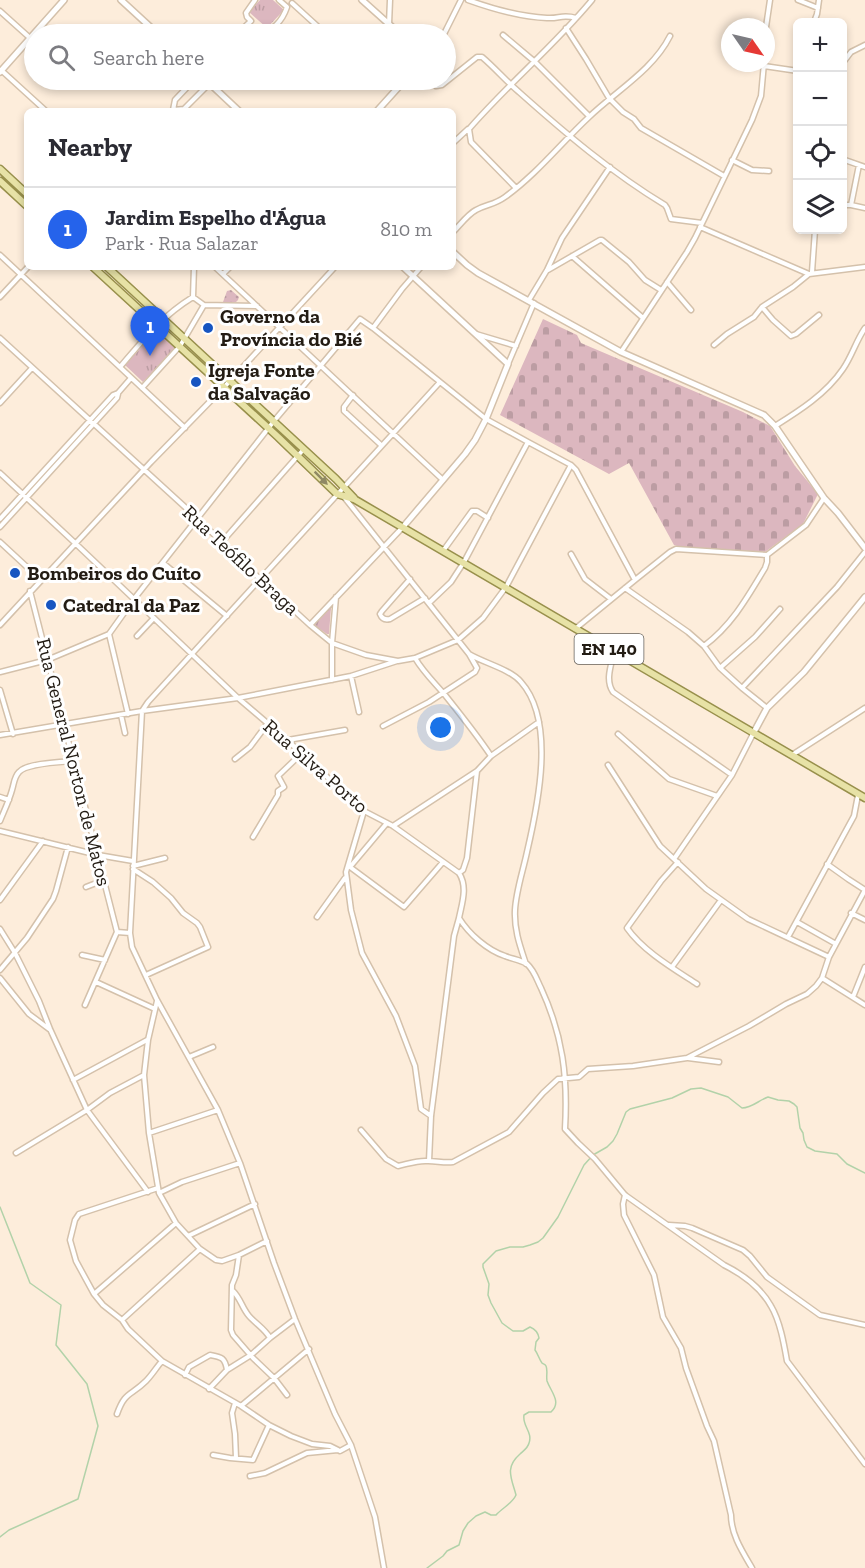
<!DOCTYPE html>
<meta charset="utf-8">
<style>
:root{--surface:#fff;--page:#f2f2f3;--text:#2b2b33;--muted:#7c7c81;--line:#e1e1e2;--accent:#2563eb}
body{margin:0;font-family:"Zilla Slab",serif;background:var(--page);color:var(--text)}
.controls{position:absolute;right:18px;top:18px;display:grid;overflow:hidden;border-radius:9px;box-shadow:0 3px 9px #0003}
.controls button{width:54px;height:54px;display:grid;place-items:center;padding:0;border:0;border-bottom:2px solid var(--line);background:var(--surface);color:var(--text);font:30px sans-serif}
.compass{position:absolute;left:721px;top:18px;width:54px;height:54px;border-radius:50%;background:var(--surface);box-shadow:0 3px 9px #0003;rotate:124deg}
.you{position:absolute;left:441px;top:728px;width:21px;height:21px;margin:-15px;border:4px solid #fff;border-radius:50%;background:#1a73e8;box-shadow:0 0 0 9px #1a73e833}
.badge{display:grid;place-items:center;width:39px;height:39px;border-radius:50%;background:var(--accent);color:#fff;font-size:20px;font-weight:700}
.pin{position:absolute;translate:-50% -50px;filter:drop-shadow(0 2px 3px #0008)}
.pin::after{content:'';position:absolute;top:32px;width:21px;height:18px;background:inherit;clip-path:polygon(0 0,100% 0,50% 100%)}
.list{margin:0;padding:0;list-style:none}
h2{display:flex;justify-content:space-between;align-items:center;height:78px;margin:0;padding:0 24px;font-size:26px}
h2 small{font-size:20px;font-weight:400;color:var(--muted)}
.list li{display:grid;grid-template-columns:39px 1fr auto;gap:18px;align-items:center;box-sizing:border-box;height:84px;padding:0 24px;border-top:2px solid var(--line)}
.list b{display:block;font-size:22px;white-space:nowrap}
.list p{margin:0;font-size:20px;white-space:nowrap;color:var(--muted)}
.list em{font-size:20px;font-style:normal;color:var(--muted)}
.icon{flex:none;width:33px;height:33px;fill:none;stroke:currentColor;stroke-width:2;stroke-linecap:round;stroke-linejoin:round}
.map{position:relative;flex:none;width:865px;height:1568px;overflow:hidden}
.search{position:absolute;background:var(--surface);box-shadow:0 3px 9px #0003;left:24px;top:24px;width:432px;height:66px;display:flex;align-items:center;gap:15px;box-sizing:border-box;padding:0 21px;border-radius:33px;color:var(--muted);font-size:22px}
.panel{position:absolute;background:var(--surface);box-shadow:0 3px 9px #0003;left:24px;top:108px;width:432px;height:162px;border-radius:9px}
.map>svg:first-child{display:block}
.grass{fill:url(#grass-dots)}
.cemetery{fill:url(#cemetery-stones)}
.park{fill:url(#park-tufts)}
.lines{fill:none;stroke-linecap:round;stroke-linejoin:round}
.stream{stroke:#b2d2a9;stroke-width:1.5}
.street-casing{stroke:#d4c1ab;stroke-width:7}
.secondary-casing{stroke:#d4c1ab;stroke-width:8}
.primary-casing{stroke:#98904c;stroke-width:9}
.street{stroke:#fff;stroke-width:4}
.secondary{stroke:#fff;stroke-width:5}
.primary{stroke:#e7e2a6;stroke-width:6}
.oneway{fill:#8f8964}
.poi-dot{fill:#1755c1;stroke:#fff;stroke-width:2}
.labels{text-anchor:middle;dominant-baseline:central;stroke-width:6;stroke-linejoin:round;paint-order:stroke}
.shield{fill:#fff;stroke:#65605a;stroke-width:1.5}
.shield-label{font-size:18px;font-weight:bold;fill:#231c14}
.poi-label{font-size:20px;font-weight:bold;fill:#231c14;stroke:#fff;text-anchor:start}
.street-label{font-size:20px;fill:#231c14;stroke:#fff}
</style>
<div class="map">
<svg width="865" height="1568" viewBox="0 0 865 1568">
<defs>
<pattern id="grass-dots" width="8" height="8" patternUnits="userSpaceOnUse" patternTransform="scale(1.5)"><rect width="8" height="8" fill="#dcb7bf"/><path d="M2 2h.1M6 6h.1" fill="none" stroke="#bc9da3" stroke-width="1.8" stroke-linecap="round"/></pattern>
<pattern id="cemetery-stones" width="16" height="16" patternUnits="userSpaceOnUse" patternTransform="scale(1.5)"><rect width="16" height="16" fill="#dcb7bf"/><path d="M2 7V4a2 2 0 0 1 4 0v3zM10 15v-3a2 2 0 0 1 4 0v3z" fill="#bc9da3"/></pattern>
<pattern id="park-tufts" width="24" height="20" patternUnits="userSpaceOnUse" patternTransform="scale(1.5)"><rect width="24" height="20" fill="#dcb7bf"/><path d="M3 7l-1-3M5 7V3M7 7l1-3M15 17l-1-3M17 17v-4M19 17l1-3" fill="none" stroke="#bc9da3"/></pattern>
</defs>
<rect width="100%" height="100%" fill="#fdeddb"/>
<path class="grass" d="M231 290 239 297 238 300 236 302H223L227 291Z"/>
<path class="cemetery" d="M543 319 577 335 581 343 743 412 770 426 795 466 818 494 803 524 765 552 680 547 674 545 629 463 609 474 500 415Z"/>
<path class="park" d="M260 0H273L284 10 267 28 249 12Z
M157 330 175 348 143 382 125 365Z
M331 607 329 634H327L314 625Z"/>
<g class="lines">
<path class="stream" d="M0 1207 30 1283 61 1305 56 1345 87 1384 98 1426 78 1499 9 1530 0 1537
M427 1568 443 1556 447 1551 459 1545 463 1531 468 1523 476 1516 485 1512 491 1515H496C502 1508 512 1504 516 1495 512 1479 504 1468 520 1454 523 1451 528 1448 529 1443 533 1432 522 1426 524 1415L529 1412H551C562 1402 551 1392 547 1381 546 1376 548 1370 546 1366 545 1364 543 1364 542 1363 539 1359 538 1354 535 1350L536 1342 539 1338C538 1332 535 1329 530 1327L523 1331H513L502 1323 491 1303 488 1295 489 1284 483 1267V1264L496 1251 510 1247H523L530 1245 538 1242 543 1238 558 1217 584 1165 593 1155 607 1147 613 1141 617 1134 626 1112 630 1109 672 1098 691 1089 701 1088 728 1097 742 1108C752 1108 759 1100 768 1097L778 1100 789 1101 794 1104 797 1107 800 1128 803 1133 804 1140 807 1147 815 1151 837 1154 847 1164 865 1173"/>
<defs>
<path id="street" d="M468 0C493 9 520 17 547 18 559 19 562 14 576 18
M798 0 818 8
M292 3 326 34
M0 11 30 38
M814 22 817 14 819 0
M766 27 770 0
M566 28 586 59 609 98 623 112 634 119 641 128 724 176
M237 34 251 21 247 17 246 13 255 0
M254 34 259 29C272 35 283 19 287 7L279 0
M381 34 389 24 390 0
M444 34 461 0
M503 35 535 62 589 116
M842 64 851 52 865 45
M764 66 798 71
M1 70 46 111
M429 80 436 86 442 85 477 57H482C495 68 506 81 519 92 565 133 612 173 665 205L667 208 671 219 702 223
M173 110 184 109 213 80
M173 110 175 100 194 80
M453 143 468 129
M842 159 865 167
M732 160 752 170 769 171
M516 188 471 142 469 129C508 84 554 46 592 0
M842 205H851L865 208
M851 205 859 165
M700 227 809 274
M453 232C460 225 468 214 476 210 487 204 494 205 505 197 537 174 561 143 589 117 616 91 653 70 670 36
M0 255 185 428
M572 256 643 318
M215 267 443 480
M548 270 600 240H602L629 262 645 280 661 290
M812 272 815 230
M223 274 230 267
M667 282 691 310
M0 297 28 267
M193 297 204 305
M529 300 547 270 562 238 610 167
M762 307 773 320 791 336 796 334 819 315
M373 328 402 289 421 267
M476 334 516 346
M0 338 197 518 260 579 310 625 332 643 366 655 398 661 415 658 458 640 483 618 506 587 571 465 528 442 464 562 451 582 429 603
M714 345 727 334 754 317 762 307 793 287 809 274 865 267
M621 352 687 252 695 238 752 120 761 96 764 63
M508 364 534 303
M120 367C143 340 162 316 193 297L194 267
M142 388 180 346 204 305 257 306
M353 395 344 407V411L381 445
M0 403 32 368
M775 426C799 411 826 394 843 369 852 356 856 341 865 328
M571 465 576 470 635 580 575 629
M0 473 75 543 238 698 287 740 364 811 393 826 459 873C468 887 462 903 459 918 469 934 487 950 505 956 512 959 521 960 527 964 534 970 537 980 541 988 563 1036 568 1077 565 1129L578 1143 595 1159 625 1195 724 1265C742 1274 761 1288 771 1306 780 1321 784 1344 787 1361L865 1464
M344 497 469 654C484 663 510 669 521 682 556 721 538 805 527 852 523 871 516 891 515 910 514 930 520 946 526 964
M0 519 113 395 118 393 131 378
M0 527 117 398 118 394
M0 542 41 580
M221 543 303 450
M443 551 472 511H477L488 518
M571 554 585 579 611 599
M163 563 227 616
M410 579 382 611 380 614C382 619 386 620 390 619L425 598
M635 580 670 552 676 549 767 555 806 525 824 498
M625 588 688 632 704 646 720 668 742 688 767 708
M30 591 117 932
M0 625 151 462 230 381 335 267
M310 625 402 528
M109 634 128 714
M137 636 154 618
M704 646C732 625 747 598 765 568L767 562V555
M614 652C611 666 605 680 613 692L732 775
M415 658C424 673 434 682 445 695 461 715 477 735 491 756
M720 668 755 637 780 609
M0 672 47 660 109 634 134 599 274 421 360 319 373 328 486 419 528 442
M351 676 359 712
M332 680V643L336 597
M742 688 837 587 865 552
M0 690 13 734
M121 715 125 733
M383 726 429 702 475 672 477 668 469 654
M618 734 669 779 717 796
M0 735 142 711 238 698 351 676 397 661
M288 740 345 730
M792 755 865 708
M235 759 250 747 268 723
M608 765 660 846 706 889 748 919 829 957
M477 771 491 756 539 722
M0 797 9 800
M364 811 346 872 351 910 362 953 396 1016 415 1066 421 1109 431 1116
M0 821C4 811 9 801 12 790 14 784 14 777 19 772 27 763 61 762 74 761
M393 826 477 771 467 858 463 870 459 873
M0 831 98 855 133 861
M253 837 278 795V791L284 787 278 776 302 753
M674 859 732 775 753 734
M678 862 661 881 627 928C643 951 674 969 697 984
M827 864 848 879 865 890
M133 866 165 858
M350 867 404 907 443 862
M350 867 387 823
M133 869 153 882 171 898 183 913 197 923 200 927 208 947 146 975
M86 887 104 880
M0 900 43 841
M851 913 865 920
M317 917 345 878
M797 922 836 944
M0 929 15 953 39 1001 50 1029 87 1110 148 1192
M117 932 130 933
M788 937 854 816 858 795
M82 955 105 960
M672 967 721 900
M0 970 27 938 53 899 56 891 68 847
M0 978 29 1014 49 1029
M822 978 865 1005
M96 982 155 1009
M853 997 865 967
M157 1001 148 1040 144 1075 149 1133 159 1193 176 1223 200 1249 216 1260 222 1261 239 1255 267 1241
M85 1005 117 932
M189 1057 213 1047
M688 1058 719 1062
M73 1080 147 1040
M361 1130 386 1159 398 1166C408 1164 417 1160 428 1161 437 1161 444 1163 453 1162L509 1132 543 1093 558 1079 579 1077 588 1069 633 1066 687 1058 749 1026 786 1004 807 994 816 986 822 978 829 957 865 890
M149 1133 218 1110
M16 1153 87 1110 110 1093 144 1075
M429 1161 431 1116 454 936 459 918
M158 1188 79 1214 75 1220 70 1240 76 1261 94 1294 103 1305 122 1320 128 1329 162 1361 241 1406 269 1425 291 1436 312 1444 330 1446 340 1451 351 1445
M159 1193 182 1182 240 1163
M625 1195 623 1204 624 1215 654 1275 663 1317 681 1348 686 1368 707 1426 714 1441 731 1515C731 1534 742 1551 752 1568
M669 1225 685 1226 692 1228 743 1250 750 1256 767 1277 820 1315 865 1325
M188 1236 255 1204
M239 1255 236 1275 232 1285 231 1330 233 1335 253 1358 274 1378 287 1395
M233 1291C241 1299 242 1308 249 1316 256 1324 265 1329 270 1338
M94 1294 176 1223
M122 1320 200 1249
M185 1375 189 1367 210 1355C222 1357 225 1358 227 1370
M209 1389 227 1370 251 1355 270 1338 295 1319
M235 1403 232 1413 235 1434 236 1458
M241 1406 309 1349
M117 1414C125 1391 131 1396 146 1381 152 1375 156 1368 162 1361
M213 1455 230 1458 253 1460 269 1425
M250 1476 265 1473 307 1453 338 1450
M384 1568 375 1517 351 1445 335 1414 295 1319 274 1263 240 1163 218 1110 157 1000 132 947 130 933 142 711 148 702 440 382"/>
<path id="secondary" d="M121 0 158 34
M362 0 400 34
M0 72 64 0
M206 80 239 111
M377 111 405 80
M453 252 467 265 478 273 621 352 764 415 775 426 824 498 838 513 865 548
M403 527 465 454 475 440 486 419 508 364 403 267
M753 734 767 708 804 672 865 597"/>
<path id="primary" d="M0 169 27 194
M0 181 27 206
M93 267 278 437 337 494 354 499 865 798
M107 267 336 479 354 498"/>
</defs>
<use href="#street" class="street-casing"/>
<use href="#secondary" class="secondary-casing"/>
<use href="#primary" class="primary-casing"/>
<use href="#street" class="street"/>
<use href="#secondary" class="secondary"/>
<use href="#primary" class="primary"/>
</g>
<defs><path id="oneway-solid" d="M-6-.8H1V-3.2L6.5 0L1 3.2V.8H-6Z" transform="scale(1.5)"/></defs>
<use class="oneway" href="#oneway-solid" transform="translate(321 478) rotate(45)"/>
<g class="poi-dot">
<circle cx="208" cy="328" r="6"/>
<circle cx="196" cy="382" r="6"/>
<circle cx="15" cy="573" r="6"/>
<circle cx="51" cy="605" r="6"/>
</g>
<g class="labels">
<rect class="shield" x="574.5" y="634" width="69" height="30" rx="4.5"/>
<g class="shield-label">
<text x="609" y="649">EN 140</text>
</g>
<g class="poi-label">
<text x="220" y="316">Governo da<tspan x="220" dy="23">Província do Bié</tspan></text>
<text x="208" y="370">Igreja Fonte<tspan x="208" dy="23">da Salvação</tspan></text>
<text x="27" y="573">Bombeiros do Cuíto</text>
<text x="63" y="605">Catedral da Paz</text>
</g>
<g class="street-label">
<text transform="translate(241 560) rotate(43)">Rua Teófilo Braga</text>
<text transform="translate(74 762) rotate(76)">Rua General Norton de Matos</text>
<text transform="translate(316 766) rotate(41)">Rua Silva Porto</text>
</g>
</g>
</svg>
<div class="controls">
<button>+</button>
<button>−</button>
<button><svg class="icon" aria-label="locate" viewBox="0 0 24 24"><circle cx="12" cy="12" r="6"/><path d="M12 2v4M12 18v4M2 12h4M18 12h4"/></svg></button>
<button><svg class="icon" aria-label="layers" viewBox="0 0 24 24"><path d="M12 4l9 5-9 5-9-5zM3 14l9 5 9-5"/></svg></button>
</div>
<svg class="compass" viewBox="-18 -18 36 36"><path d="M0-13l5 13h-10z" fill="#e53935"/><path d="M0 13l5-13h-10z" fill="#7c7c81"/></svg>
<div class="you"></div>
<div class="pin badge" style="left:150px;top:356px">1</div>
<div class="search"><svg class="icon" aria-label="search" viewBox="0 0 24 24"><circle cx="10" cy="10" r="6"/><path d="M15 15l6 6"/></svg>Search here</div>
<section class="panel">
<h2>Nearby<small></small></h2>
<ul class="list">
<li><span class="badge">1</span><div><b>Jardim Espelho d'Água</b><p>Park · Rua Salazar</p></div><em>810 m</em></li>
</ul>
</section>
</div>
